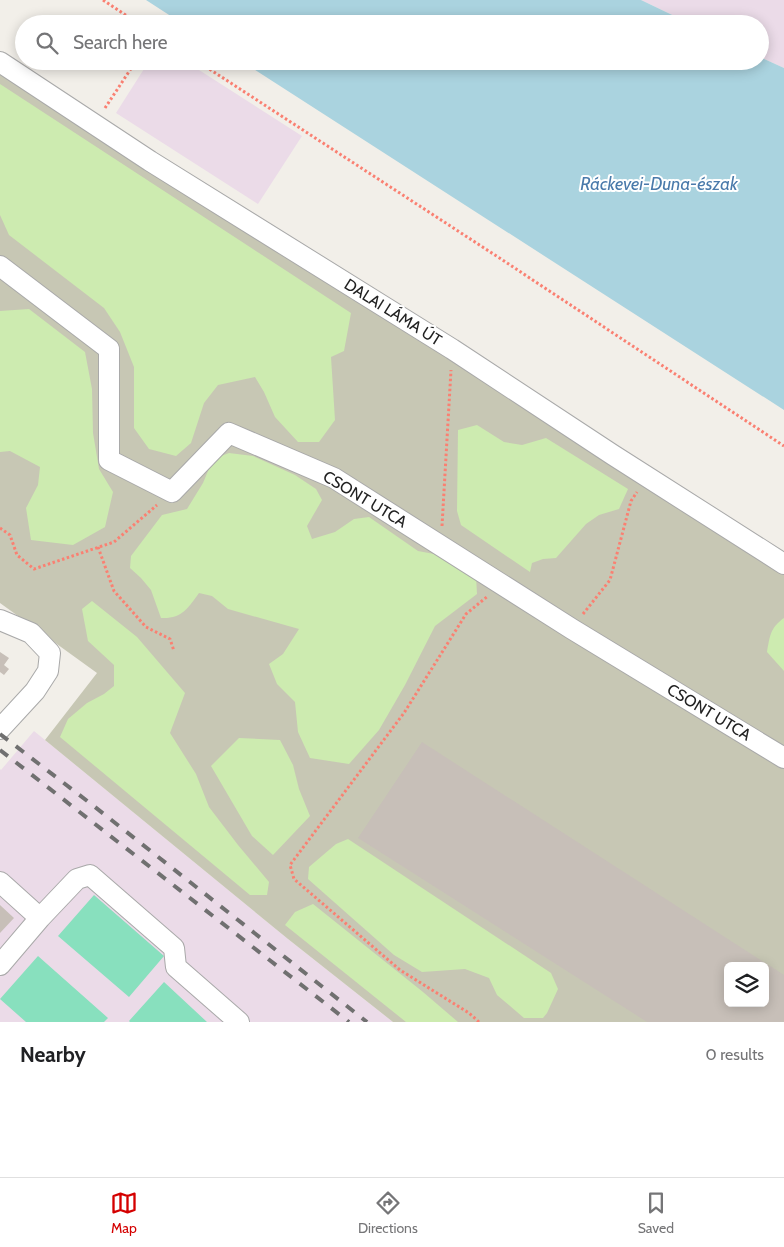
<!DOCTYPE html>
<meta charset="utf-8">
<style>
:root{--surface:#fff;--page:#f6f6f6;--text:#202124;--muted:#757577;--line:#e0e0e0;--accent:#d40000}
body{margin:0;font-family:Cabin,sans-serif;background:var(--page);color:var(--text)}
.controls{position:absolute;right:15px;bottom:15px;display:grid;overflow:hidden;border-radius:8px;box-shadow:0 2px 12px #0003}
.controls button{width:45px;height:45px;display:grid;place-items:center;padding:0;border:0;border-bottom:1px solid var(--line);background:var(--surface);color:var(--text);font:25px sans-serif}
.list{margin:0;padding:0;list-style:none}
h2{display:flex;justify-content:space-between;align-items:center;height:65px;margin:0;padding:0 20px;font-size:21px}
h2 small{font-size:16px;font-weight:400;color:var(--muted)}
.icon{flex:none;width:28px;height:28px;fill:none;stroke:currentColor;stroke-width:2;stroke-linecap:round;stroke-linejoin:round}
.map{position:relative;flex:none;width:784px;height:1022px;overflow:hidden}
.search{position:absolute;background:var(--surface);box-shadow:0 2px 12px #0003;left:15px;right:15px;top:15px;height:55px;display:flex;align-items:center;gap:12px;box-sizing:border-box;padding:0 18px;border-radius:28px;color:var(--muted);font-size:19px}
.sheet{height:155px;background:var(--surface)}
nav{display:flex;justify-content:space-around;align-items:center;box-sizing:border-box;height:70px;border-top:1px solid var(--line);background:var(--surface);font-size:14px;color:var(--muted)}
nav a{display:grid;justify-items:center;gap:2px}
nav .on{color:var(--accent)}
.map>svg:first-child{display:block}
.industrial{fill:#ebdbe8}
.construction{fill:#c7c7b4;fill-rule:evenodd}
.grass{fill:#cdebb0}
.pitch{fill:#88e0be}
.water{fill:#aad3df}
.building{fill:#c7bfb8;fill-rule:evenodd}
.lines{fill:none;stroke-linecap:round;stroke-linejoin:round}
.minor-casing{stroke:#a9a9a9;stroke-width:22}
.path{stroke:#fa8072;stroke-width:3;stroke-dasharray:2.5 2.5;stroke-linecap:butt}
.minor{stroke:#fff;stroke-width:20}
.rail{stroke:#707070;stroke-width:4;stroke-dasharray:10 10;stroke-linecap:butt}
.labels{text-anchor:middle;dominant-baseline:central;stroke-width:4;stroke-linejoin:round;paint-order:stroke}
.street-label{font-size:16px;fill:#222;stroke:#fff}
.water-label{font-size:18px;font-style:italic;fill:#4a7aab;stroke:#fff}
</style>
<div class="map">
<svg width="784" height="1022" viewBox="0 0 784 1022">
<rect width="100%" height="100%" fill="#f2efe9"/>
<path class="industrial" d="M641 0H784V68L760 57V24H691Z
M149 61H185L302 136 258 204 116 113Z
M34 731 288 939 393 1022H0V769L1 770Z"/>
<path class="construction" d="M0 71 784 574V1022H393L288 939 45 740 97 673 0 603ZM728 966H765V1003H728Z"/>
<path class="grass" d="M0 84 351 313 344 351 331 357 335 420 319 442H298L275 417 264 392 255 377 218 385 204 403 191 443 176 456 149 449 134 428V367L120 332 104 308 9 235 0 215Z
M29 309 85 352 92 389 93 433 99 469 113 492 105 527 73 545 31 540 26 508 38 485 40 467 10 451 0 452V311Z
M477 425 504 442 522 445 546 438 628 489 619 509 599 515 586 524 556 558 543 559 532 563 530 572 461 525 457 511 458 430Z
M229 453 253 456 295 475 316 489 322 500 307 526 312 539 335 532 354 519 369 517 418 551 434 554 476 576 477 594 435 626 405 685 379 730 349 764 310 758 298 732 295 702 277 684 269 664 283 654 299 629 228 609 212 596 199 593C188 608 182 619 161 618L151 590 141 578 130 568 131 556 162 515 187 509 203 483 213 459Z
M92 601 137 637 185 693 170 733 196 774 209 807 238 845 269 882 267 895H250L60 737 68 719 87 703 104 694 114 686V665L88 641 82 609Z
M784 618V671L767 652C770 636 770 628 784 618Z
M239 738 280 740 293 765 299 789 310 816 273 855 252 836 211 766Z
M348 839 551 973 558 989 547 1013 543 1018H524L497 995 489 978 465 969 422 972 394 955 308 879 309 867 336 844Z
M313 904 423 992 458 1022H406L285 925 295 912Z"/>
<path class="pitch" d="M94 895 164 956 129 997 58 936Z
M38 956 108 1018 104 1022H26L0 999Z
M164 982 207 1022H130L129 1021Z"/>
<path class="water" d="M146 0H641L691 24H183Z
M760 57 784 68V410L241 61H760Z"/>
<path class="building" d="M0 652 9 658 4 665 9 669 4 675 0 672Z
M422 742 784 975V1022H647L358 838ZM728 966H765V1003H728Z
M0 905 14 918 0 933Z"/>
<g class="lines">
<defs>
<path id="minor" d="M0 62 150 161 452 349 613 455 784 564
M0 266 109 349V460L172 492 229 433 334 478 572 629 784 758
M0 620 31 633 50 653 48 671 35 691 0 729
M0 882 40 918 77 879 90 875 174 948 176 967 239 1022
M0 965 40 918"/>
</defs>
<use href="#minor" class="minor-casing"/>
<path class="path" d="M103 0 139 24
M197 61 501 259 784 446
M105 108 136 61
M442 526 451 370
M0 528 10 535 17 555 34 569 114 542 157 505
M98 547 114 591 146 627 170 639 174 651
M583 614 610 580 631 501 637 492
M479 1022 469 1013 400 970 294 879 290 865 404 713 466 614 488 596"/>
<use href="#minor" class="minor"/>
<path class="rail" d="M0 734 95 807 367 1022
M0 750 349 1022"/>
</g>
<g class="labels">
<g class="street-label">
<text transform="translate(393 312) rotate(32)">DALAI LÁMA ÚT</text>
<text transform="translate(365 499) rotate(31)">CSONT UTCA</text>
<text transform="translate(709 712) rotate(31)">CSONT UTCA</text>
</g>
<g class="water-label">
<text x="659" y="184">Ráckevei-Duna-észak</text>
</g>
</g>
</svg>
<div class="controls">
<button><svg class="icon" aria-label="layers" viewBox="0 0 24 24"><path d="M12 4l9 5-9 5-9-5zM3 14l9 5 9-5"/></svg></button>
</div>
<div class="search"><svg class="icon" aria-label="search" viewBox="0 0 24 24"><circle cx="10" cy="10" r="6"/><path d="M15 15l6 6"/></svg>Search here</div>
</div>
<section class="sheet">
<h2>Nearby<small>0 results</small></h2>
<ul class="list">
</ul>
</section>
<nav>
<a class="on"><svg class="icon" aria-label="map" viewBox="0 0 24 24"><path d="M3 6l6-2 6 2 6-2v14l-6 2-6-2-6 2zM9 4v14M15 6v14"/></svg>Map</a>
<a><svg class="icon" aria-label="directions" viewBox="0 0 24 24"><path d="M12 3l9 9-9 9-9-9zM9 14v-3h6M13 9l2 2-2 2"/></svg>Directions</a>
<a><svg class="icon" aria-label="saved" viewBox="0 0 24 24"><path d="M7 4h10v16l-5-4-5 4z"/></svg>Saved</a>
</nav>
